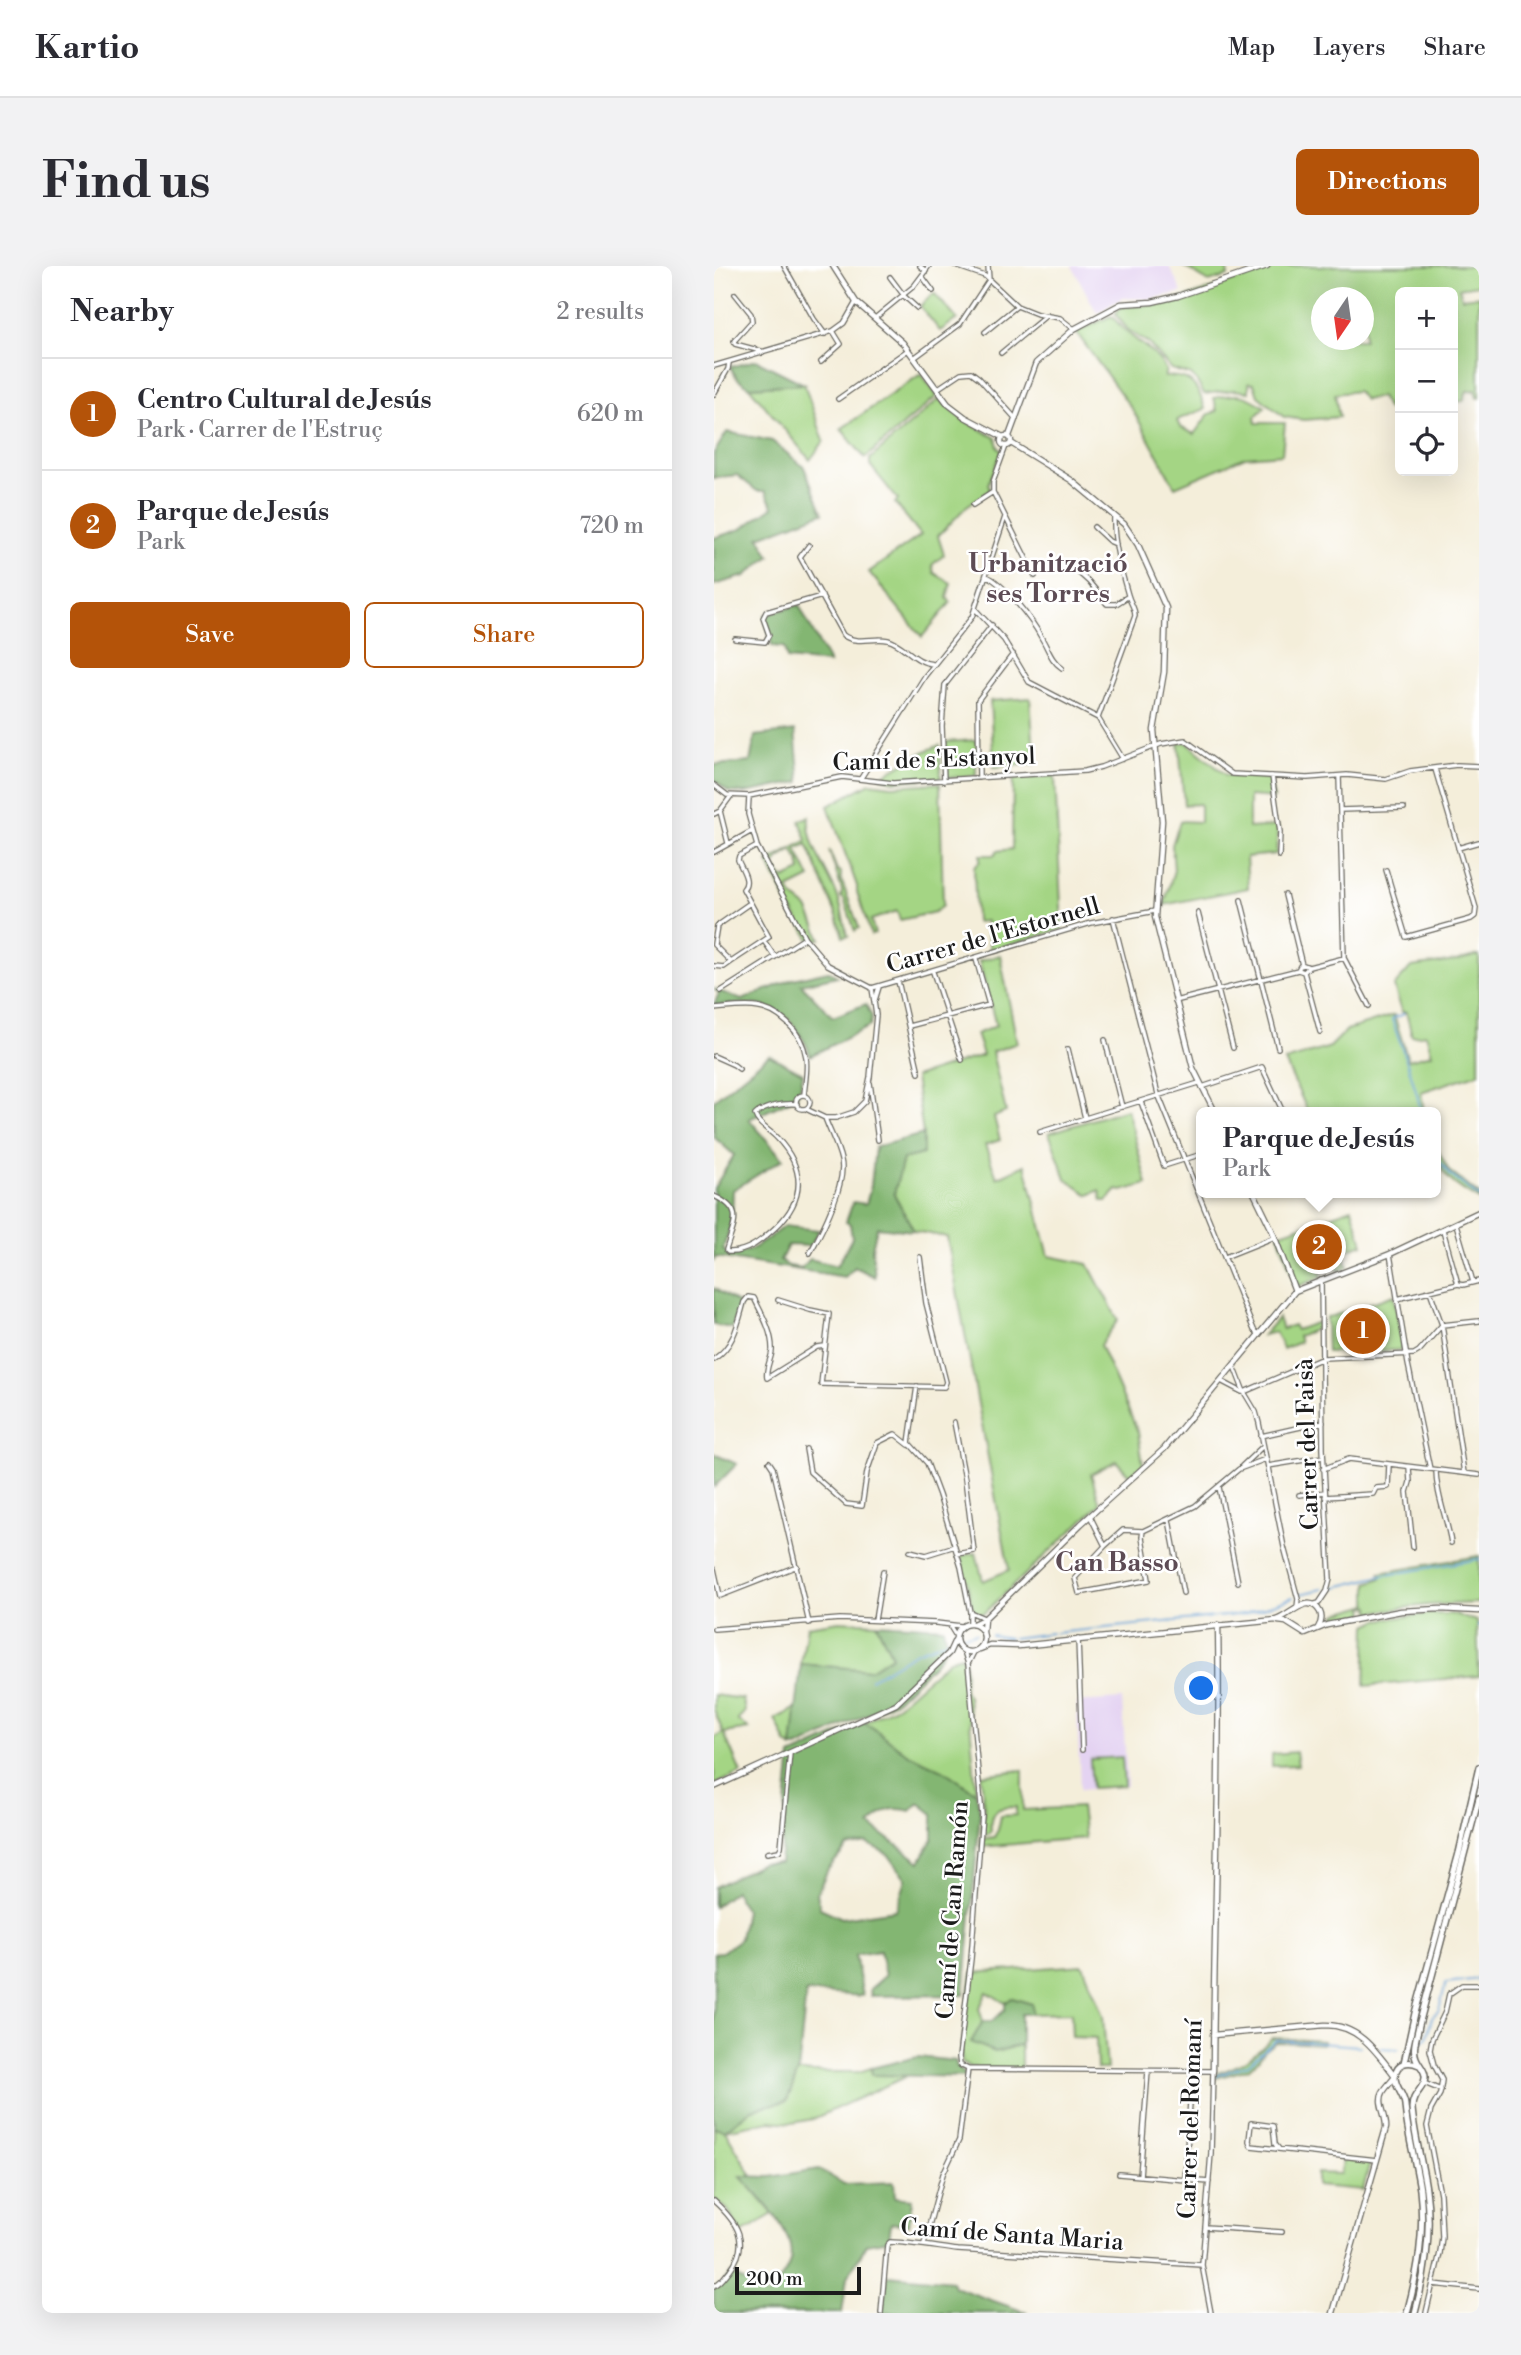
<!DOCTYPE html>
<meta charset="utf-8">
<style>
:root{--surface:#fff;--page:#f2f2f3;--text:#2b2b33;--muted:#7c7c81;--line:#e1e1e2;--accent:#b45309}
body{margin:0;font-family:"Libre Bodoni",serif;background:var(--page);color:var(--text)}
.controls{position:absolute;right:21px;top:21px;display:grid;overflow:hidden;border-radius:10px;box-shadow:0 7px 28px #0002}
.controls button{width:63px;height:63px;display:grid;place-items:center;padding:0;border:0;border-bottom:2px solid var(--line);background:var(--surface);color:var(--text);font:35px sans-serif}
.compass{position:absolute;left:597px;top:21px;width:63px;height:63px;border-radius:50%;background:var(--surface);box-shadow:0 7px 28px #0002;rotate:193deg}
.scale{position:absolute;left:21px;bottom:18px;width:126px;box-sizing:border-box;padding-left:7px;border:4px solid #1c1c1c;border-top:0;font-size:19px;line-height:24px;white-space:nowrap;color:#1c1c1c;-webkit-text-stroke:5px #fff;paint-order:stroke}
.you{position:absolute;left:488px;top:1423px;width:24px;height:24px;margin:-18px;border:5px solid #fff;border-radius:50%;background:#1a73e8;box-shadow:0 0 0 10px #1a73e833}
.badge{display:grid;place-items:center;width:46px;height:46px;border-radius:50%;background:var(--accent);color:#fff;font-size:23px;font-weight:700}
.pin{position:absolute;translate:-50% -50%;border:4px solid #fff;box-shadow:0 2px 7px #0006}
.popup{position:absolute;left:482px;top:841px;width:245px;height:91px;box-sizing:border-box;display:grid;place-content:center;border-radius:10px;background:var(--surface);filter:drop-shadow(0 2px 5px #0005);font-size:23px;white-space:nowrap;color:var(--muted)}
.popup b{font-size:26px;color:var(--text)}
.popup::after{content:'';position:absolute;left:50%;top:100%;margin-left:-14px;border:14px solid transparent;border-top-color:var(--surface)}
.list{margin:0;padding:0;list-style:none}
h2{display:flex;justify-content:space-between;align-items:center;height:91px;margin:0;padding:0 28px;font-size:30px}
h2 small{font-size:23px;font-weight:400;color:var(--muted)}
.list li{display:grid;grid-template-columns:46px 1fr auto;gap:21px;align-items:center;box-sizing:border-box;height:112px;padding:0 28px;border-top:2px solid var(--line)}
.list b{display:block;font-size:26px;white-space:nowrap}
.list p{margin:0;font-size:23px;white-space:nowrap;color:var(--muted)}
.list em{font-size:23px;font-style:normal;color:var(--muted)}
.actions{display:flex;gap:14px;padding:21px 28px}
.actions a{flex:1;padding:16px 0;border:2px solid var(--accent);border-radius:10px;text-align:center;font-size:24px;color:var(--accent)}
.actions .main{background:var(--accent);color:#fff}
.icon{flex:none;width:38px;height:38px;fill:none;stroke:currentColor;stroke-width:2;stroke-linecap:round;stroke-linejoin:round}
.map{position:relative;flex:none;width:765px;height:2047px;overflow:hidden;border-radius:10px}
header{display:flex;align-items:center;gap:42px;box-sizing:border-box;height:98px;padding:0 35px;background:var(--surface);border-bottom:2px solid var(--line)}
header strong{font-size:33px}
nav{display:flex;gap:38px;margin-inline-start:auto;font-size:24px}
.intro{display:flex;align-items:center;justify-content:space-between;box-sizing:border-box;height:168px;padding:0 42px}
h1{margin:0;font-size:49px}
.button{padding:18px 32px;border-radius:10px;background:var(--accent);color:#fff;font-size:24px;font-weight:700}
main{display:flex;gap:42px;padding:0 42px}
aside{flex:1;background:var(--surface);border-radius:10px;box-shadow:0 7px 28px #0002}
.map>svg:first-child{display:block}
.built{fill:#e4d3f2}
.green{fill:#a4d584;stroke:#607850;stroke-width:2;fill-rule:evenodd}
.forest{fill:#83b672;stroke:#506947;stroke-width:2;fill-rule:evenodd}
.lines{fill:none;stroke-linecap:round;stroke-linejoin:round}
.stream{stroke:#639fd4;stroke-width:2}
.minor-casing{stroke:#68665e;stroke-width:6}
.tertiary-casing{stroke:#68665e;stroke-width:7}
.secondary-casing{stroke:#68665e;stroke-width:7}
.primary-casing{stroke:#68665e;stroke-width:8}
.minor{stroke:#fff;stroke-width:3.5}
.tertiary{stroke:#fff;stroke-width:4.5}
.secondary{stroke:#fff;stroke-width:4.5}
.primary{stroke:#fff;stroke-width:5}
.labels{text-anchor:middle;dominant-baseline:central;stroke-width:5;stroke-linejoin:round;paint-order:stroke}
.street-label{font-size:24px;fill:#1c1c1c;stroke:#fff}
.neighbourhood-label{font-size:26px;font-weight:bold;fill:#5d4c55;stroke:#fff}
</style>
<header>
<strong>Kartio</strong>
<nav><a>Map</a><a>Layers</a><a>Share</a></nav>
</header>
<div class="intro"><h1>Find us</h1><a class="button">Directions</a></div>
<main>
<aside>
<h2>Nearby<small>2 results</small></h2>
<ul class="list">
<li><span class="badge">1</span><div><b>Centro Cultural de Jesús</b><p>Park · Carrer de l'Estruç</p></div><em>620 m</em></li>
<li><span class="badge">2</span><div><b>Parque de Jesús</b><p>Park</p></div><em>720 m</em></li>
</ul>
<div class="actions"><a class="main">Save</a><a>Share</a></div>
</aside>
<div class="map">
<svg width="765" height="2047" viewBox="0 0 765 2047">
<rect width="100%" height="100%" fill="#fff"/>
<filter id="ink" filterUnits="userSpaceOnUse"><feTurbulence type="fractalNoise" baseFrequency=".0143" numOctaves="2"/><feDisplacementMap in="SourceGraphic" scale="14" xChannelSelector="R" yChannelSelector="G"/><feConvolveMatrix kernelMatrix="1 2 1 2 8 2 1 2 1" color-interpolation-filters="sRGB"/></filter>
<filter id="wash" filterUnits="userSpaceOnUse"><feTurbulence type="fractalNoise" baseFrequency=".00686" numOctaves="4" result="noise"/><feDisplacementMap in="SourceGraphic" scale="28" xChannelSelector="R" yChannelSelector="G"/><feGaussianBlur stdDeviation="1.57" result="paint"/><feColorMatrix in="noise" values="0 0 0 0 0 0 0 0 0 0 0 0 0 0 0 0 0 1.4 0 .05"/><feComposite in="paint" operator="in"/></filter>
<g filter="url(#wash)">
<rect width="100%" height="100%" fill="#f4eeda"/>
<path class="built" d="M358 0H455L468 26 436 33 408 32 383 47Z
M408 1433 413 1520 366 1524 363 1436Z"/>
<path class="green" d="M469 0H513L514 10 495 16Z
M563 0H764V19L745 22 748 32 765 30V132H763L761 124 753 125 749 135 739 136V26H686V143L674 144 667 131 650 134 643 125 621 128 625 151 590 154 570 151 544 130 540 118 535 117V126L520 124 490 128 482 114 477 109 457 103 434 77 415 65 401 48 407 41 446 38 461 35ZM608 32H650V74H608Z
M220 27 243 53 226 65 206 40Z
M397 50C403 55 408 62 414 67 430 81 441 85 452 104L450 111C475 108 484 118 491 143L465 153 463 155 466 161 480 168 495 148 503 145 500 132C524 127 530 127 551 141L541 151 542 157H571L568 188 531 191 461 221 420 146 362 66Z
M207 108 223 130 151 192 127 163Z
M90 118 110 175 96 194 35 121Z
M225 133 249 154 282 172 284 181 288 185 274 218 276 224 253 240 224 270 230 289 218 299 220 307 237 317 233 332 237 336 208 371 155 306 207 269 181 237 184 234 156 199V193Z
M316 432 321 498 280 501 276 435Z
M262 474V509L235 512 232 510V476Z
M472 476 512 509 555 512 560 532 535 530V562L564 560 562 588 532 591 534 622 450 639 460 604 458 579 466 555 486 556V538L470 539 465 477Z
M226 479 227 512 180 515 166 511 209 486Z
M341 510 348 663 276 685 272 655 262 656 260 601 266 595V589H281L283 585 298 583 299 513Z
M156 517 178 520 226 517 229 639 221 646 186 654 183 645 157 654 161 668 157 669 143 626V620L114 540Z
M95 550C92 574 110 600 120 622 128 636 128 654 134 670L129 671 123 650 93 578 82 583 96 612 74 623 79 631 93 642 107 673 96 674 72 634 54 596 93 574 86 555ZM78 584 85 595 87 605 70 613 60 600 64 593Z
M115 584 123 604 127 606V613L145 662 141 665 130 633 127 631 128 625Z
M286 689 303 777 278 786 292 846 280 851 286 874 271 879 283 912 311 899 335 990 374 998 404 1054 386 1079 424 1166 429 1198 416 1210 402 1195 377 1208 386 1238 270 1347 265 1348 259 1344 247 1290 262 1287 269 1315 295 1304 233 971 200 965 180 928 189 893 209 888V868L201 811 269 789 262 768 282 760 265 695Z
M765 689V807L707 826 710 846H594L571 795 616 781 633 764 680 749 694 794 718 788 712 768 698 770 692 746H688L680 720 697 701 742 695Z
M413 843 433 918 408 925 403 924 393 935H388L386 924 375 929 352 913 335 867Z
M722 881 735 905 765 929V934C743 921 722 909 722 881Z
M638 942 649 978 629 985 634 1001 625 1005 620 996 608 999V995L618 989 604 994 608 1011 582 1021 564 968Z
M680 1029 688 1080 686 1084 613 1086 612 1051 619 1050Z
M564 1052 568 1063 579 1059 582 1064 604 1056 605 1062 584 1070 586 1076 569 1083 561 1066 549 1069Z
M765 1290V1337L715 1339 657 1346 656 1340 650 1341 651 1348 622 1352V1348L654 1338V1317L667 1312 666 1307Z
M714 1348H738L763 1355 765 1410 651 1420 653 1359 663 1354Z
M125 1355 162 1357 178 1390 156 1404 87 1398 93 1360Z
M246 1390 251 1396 250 1424 254 1431 262 1527 229 1504 194 1488 151 1456 183 1440 235 1394Z
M0 1429 29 1433 31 1445 24 1454 35 1463 10 1467 27 1507 0 1519V1472L9 1467 0 1443Z
M83 1442 78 1482 72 1477 61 1453Z
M582 1486 584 1499 558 1500V1488Z
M408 1491 410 1520 378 1522 376 1493Z
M309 1504V1544L367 1541 371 1572 267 1581V1573L280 1571 284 1564 287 1550 302 1549V1541C282 1541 275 1544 277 1565L274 1568H268L270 1542 267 1509Z
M369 1699 389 1750 393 1803H383L382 1772 358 1771 357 1747 318 1748V1738L298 1732 291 1737 273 1726 265 1743 269 1755 258 1776 281 1786 307 1779V1803L256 1801 248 1796 247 1785 258 1707Z
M558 1772 609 1775V1778L563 1776 552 1783 543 1795 534 1803 502 1812 501 1808C527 1800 539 1792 558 1772Z
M157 1802 159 1809 187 1808 191 1811 99 1853 78 1857 56 1855 11 1864 38 1910H27L59 1948 27 1967 14 1944 0 1932V1861L11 1864 38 1843 73 1835 84 1806H145Z
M629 1894 656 1897 649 1924 603 1920V1907L627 1908Z"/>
<path class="forest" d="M42 94 90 118 35 121 23 112 16 101Z
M13 166 58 175 90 201 109 247 45 271 56 290 31 310 0 319V272L27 263 59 241 51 225H43L23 209 0 212V187Z
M85 339 115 397 73 393 70 381 58 380 51 349Z
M81 465 86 516 31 527 15 526 0 514V499L36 496 41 470Z
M114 705 123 710 87 718 119 751 152 738 158 751 156 760 96 790C95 781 89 774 84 765 65 734 32 737 0 739L5 727 0 723 28 734 79 713Z
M55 789 89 807 86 823 82 832 35 853 69 893 19 924 18 955 9 983 14 989C38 988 52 974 70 960L105 964 96 980 74 979 66 995 75 1000 87 1002 96 993 123 1000 138 972 136 958 132 956 139 936 152 938 157 920 161 881 209 868V888L189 893 180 928 200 965 163 961 158 983 161 1011 141 1001 131 1011 2 991 0 994V922L20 889 0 871V834Z
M0 1022 25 1038 18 1062 0 1059Z
M0 1188 23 1198 0 1221Z
M162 1357 229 1361 233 1381 220 1398 182 1435 83 1482H78L87 1398 156 1404 178 1390Z
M151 1456 194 1488 229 1504 262 1527 266 1546 250 1729 157 1730 156 1723 171 1710 166 1685 141 1689 149 1730 92 1726 84 1806 73 1835 38 1843 11 1864 0 1861V1687L8 1686 26 1673 31 1644 21 1625 0 1641V1621L48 1597H66L77 1490ZM205 1537 219 1548V1572L206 1596 156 1559C170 1544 176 1540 197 1545ZM152 1577 174 1588 192 1613 182 1644 128 1652 106 1642 103 1627 114 1603 133 1581Z
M298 1732 318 1738V1748H307V1779L281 1786 257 1776 269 1755H278L291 1744V1737Z
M203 1791 242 1795V1799L253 1811 158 1809 157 1802Z
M105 1903 130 1918 180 1916 181 1931 198 1933 195 1959 177 1957 175 1974 153 1978 133 2011 128 2047H0V2022L6 2020 17 2007 53 2030C60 2021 72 2009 75 1998 86 1968 44 1930 26 1910L56 1911Z
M173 2009 238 2015 240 2021 314 2047H168Z"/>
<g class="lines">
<path class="stream" d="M690 748 678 753C688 784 701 814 707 846
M722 891 736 909 765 931
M618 1322 667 1310 765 1293
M586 1328 609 1323
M764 1360H765
M341 1367 531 1348 579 1331
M277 1369 295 1372
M247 1370 262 1367
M299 1372 337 1367
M157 1413 202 1386 235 1374
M709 1775 713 1771 718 1751 725 1744 732 1717 765 1713
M667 1782 685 1783
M502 1810 533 1799 562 1774 646 1780"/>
</g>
</g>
<g filter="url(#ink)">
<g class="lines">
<defs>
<path id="minor" d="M70 0 100 53 111 68
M206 0 212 5
M242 0 271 10 303 40 323 48 346 52 360 63
M208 10 219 25
M176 11 191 31 203 42
M21 28 37 48 38 55 20 75 21 78 47 85 48 87
M161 52 200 20 215 0
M271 66 303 40
M287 87 333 49
M200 92 246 58 275 14 274 0
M107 96 127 78 119 65
M0 100 119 65 130 57 142 36
M223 123 247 107 257 106 265 112 302 153
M0 128 14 103 15 97
M124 133 194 84
M292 180 279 216V226L321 310
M259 239 279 226
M380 261 395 275 402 278
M95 279 86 291 129 369C142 379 159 371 174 374 190 378 201 397 219 398
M355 298 375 316 393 338H402L413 331
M272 310C289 316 319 355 327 371 334 382 337 395 348 402
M261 343 290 374 315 416 384 452 409 493
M21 373 51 376 55 369 49 352 52 346 108 330
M384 452 421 350C421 341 416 337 414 329 407 305 399 276 400 251
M558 510 566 566 565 590
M625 510 630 692 655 740
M147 512 211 410 258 351 291 251
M265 512 264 434 299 388
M230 515 228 460 231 419 278 359
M0 519 13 529 35 530 128 511 179 517 371 505 387 501 447 478 471 474 518 508 593 512 633 509 672 513 696 505 743 499 765 500
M35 531 34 548 43 580 91 672 114 699 158 722 377 657 441 645
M626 544 690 542
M6 545 14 577
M0 548 6 545 17 530
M744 582 765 576
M0 586 38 565
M672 604 692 671 757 653 761 650 762 642 721 503
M571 629 588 699
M527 634 564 782
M484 647 519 782
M399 652 444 828 535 1052 540 1064 545 1068
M50 675 61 691
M0 678 3 660 36 637
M0 679 17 696 55 671 29 623C37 615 28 604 24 594L25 590 43 580
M0 700 10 701 17 696
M595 701 630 692
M219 706 248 794
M590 706 595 701 590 699 586 700 584 704 590 706 606 766
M184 715 205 807
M7 725 91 672
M161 734 165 721
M461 735 584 704
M0 743C13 742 26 740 39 741 64 743 88 765 92 791 94 803 91 817 90 829
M195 760 275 739 262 693
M391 774 408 841
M354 783 371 852
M0 790 20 799 25 803
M156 817 164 874
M488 821 548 801 568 844 563 846
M82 836a7 7 0 1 1 14 0a7 7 0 1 1-14 0Z
M427 836 450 900 488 888
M92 843 111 852H122L140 846 151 835 156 811 162 749 158 722
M326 866 485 817
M0 930C31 944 20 957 12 984L14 986C33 987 48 974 61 962 92 933 91 902 63 872 56 864 44 859 41 849 50 840 70 837 83 838
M742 958 759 1016
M96 987C107 967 133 917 127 894 124 880 116 866 111 852
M676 988 694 1098 716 1203
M511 991 561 971
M744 1018 749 1019 765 1015
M716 1025 728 1059 750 1207
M683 1033 744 1018 729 964
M64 1034 96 1044 115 1048 107 1118 230 1121 232 1116 212 1037 206 991
M0 1093C20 1080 24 1058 30 1036L34 1031 40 1032C48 1048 59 1067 58 1085 57 1094 51 1103 53 1112L103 1081 111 1080
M520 1100 530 1126 542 1146 545 1157 570 1281 584 1333 583 1341
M507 1115 528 1126
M203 1120 195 1177 213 1197 225 1229 247 1301 256 1346V1358
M530 1126 609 1092 700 1088 705 1085 728 1059 765 1055
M240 1156 251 1213 260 1285 243 1288
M547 1170 609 1156
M92 1183 96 1206 132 1238 148 1240 153 1206 163 1177 181 1168 195 1179
M55 1196 59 1202 95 1357
M528 1200 549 1180
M554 1200 609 1191
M695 1201 696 1216 693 1226 699 1281
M609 1203 635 1193 765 1209
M722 1204C722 1229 733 1252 737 1277
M505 1221 524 1316
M585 1229 611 1226
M611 1231 659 1228 662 1222 674 1221 675 1198
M376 1250 391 1280 361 1312 365 1327 435 1314 428 1271 429 1265 409 1264 391 1280
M455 1254 469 1327
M429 1265 481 1240 525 1203 552 1193
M196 1285 212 1289 241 1280
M0 1303 6 1330 83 1300
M598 1339 605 1337 613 1325 616 1313 609 1183 607 1014
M256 1346 270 1352
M161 1354 169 1305
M237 1362 242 1370
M0 1363 126 1353 222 1357 247 1360
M364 1373 368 1484
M250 1385 254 1398 268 1549 257 1693 245 1791 246 1799 254 1803
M255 1396 260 1386
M53 1587 65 1585 67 1581 76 1487
M254 1803 499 1805 497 1887 488 1999 497 2047
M710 1817 727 1824
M565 1883 561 1878 559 1860 537 1857 535 1875 537 1880 663 1894
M405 1908 495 1916
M426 1910 434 1805
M471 1914 478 1805
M0 1935C23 1956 37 1976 16 2004 11 2010 7 2017 0 2020
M491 1961 568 1966
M210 1978 229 1908 245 1874 254 1803
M719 2018 765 2023
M167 2047 173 1979 176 1976C200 1977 221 1981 244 1984L488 1999
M712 2047 726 1987 728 1971 726 1928 713 1860 717 1844 726 1828 728 1814 720 1799 716 1784 718 1773 731 1746 735 1728 748 1719H765"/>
<path id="tertiary" d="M119 0 142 36 189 77 234 138 251 151 289 171
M287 175a5 5 0 1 1 10 0a5 5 0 1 1-10 0Z
M295 170 322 97 360 63 407 38 438 36 464 30 553 0
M297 177 357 214 410 258 424 279 452 342 450 406 440 464 448 555 441 651 479 802 501 846
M540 927 558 964 581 1025
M259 1358 270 1353 367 1258 450 1183 581 1025 676 988 765 946
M269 1366 270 1353
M499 1769 611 1759C645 1759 662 1785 681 1810
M499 1805C500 1656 507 1508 504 1359
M619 2047 672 1862C673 1850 663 1837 669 1826 672 1821 677 1816 681 1811"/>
<path id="secondary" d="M564 1355 572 1356 591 1368 613 1359 687 1345 726 1343 765 1345
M242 1372a14 14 0 1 1 28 0a14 14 0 1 1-28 0Z
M266 1383 276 1379 305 1380 562 1354C575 1351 595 1325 606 1346 609 1352 607 1357 604 1362
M0 1521 182 1438 235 1387 241 1374"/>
<path id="primary" d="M690 1797 701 1747 745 1587 765 1501
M693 2047C704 2006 711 1967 706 1924 702 1896 693 1868 691 1839 690 1828 680 1820 681 1810 682 1796 695 1794 705 1799
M701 2047C712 2006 718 1965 712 1923 708 1896 700 1869 698 1842 698 1827 710 1824 711 1812 712 1804 705 1800 702 1792 698 1782 703 1770 705 1759L765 1532"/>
</defs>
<use href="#minor" class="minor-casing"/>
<use href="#tertiary" class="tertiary-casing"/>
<use href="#secondary" class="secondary-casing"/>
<use href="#primary" class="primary-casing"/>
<use href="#minor" class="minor"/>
<use href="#tertiary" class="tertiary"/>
<use href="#secondary" class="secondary"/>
<use href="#primary" class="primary"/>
</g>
</g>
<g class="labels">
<g class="street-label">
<text transform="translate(220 494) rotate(-2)">Camí de s'Estanyol</text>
<text transform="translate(279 670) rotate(-16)">Carrer de l'Estornell</text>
<text transform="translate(594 1178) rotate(-92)">Carrer del Faisà</text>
<text transform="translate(239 1644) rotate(-86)">Camí de Can Ramón</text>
<text transform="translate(477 1853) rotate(-88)">Carrer del Romaní</text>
<text transform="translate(298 1969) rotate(4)">Camí de Santa Maria</text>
</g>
<g class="neighbourhood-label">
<text x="334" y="298">Urbanització<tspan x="334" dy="30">ses Torres</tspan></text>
<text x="403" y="1297">Can Basso</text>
</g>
</g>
</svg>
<div class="controls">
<button>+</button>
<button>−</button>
<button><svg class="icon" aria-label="locate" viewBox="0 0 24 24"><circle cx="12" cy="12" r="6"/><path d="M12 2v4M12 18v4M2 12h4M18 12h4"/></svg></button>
</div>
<svg class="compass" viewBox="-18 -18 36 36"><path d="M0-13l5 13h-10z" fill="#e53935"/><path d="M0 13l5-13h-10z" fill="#7c7c81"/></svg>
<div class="scale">200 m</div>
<div class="you"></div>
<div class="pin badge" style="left:649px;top:1065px">1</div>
<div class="pin badge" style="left:605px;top:981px">2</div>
<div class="popup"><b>Parque de Jesús</b>Park</div>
</div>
</main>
